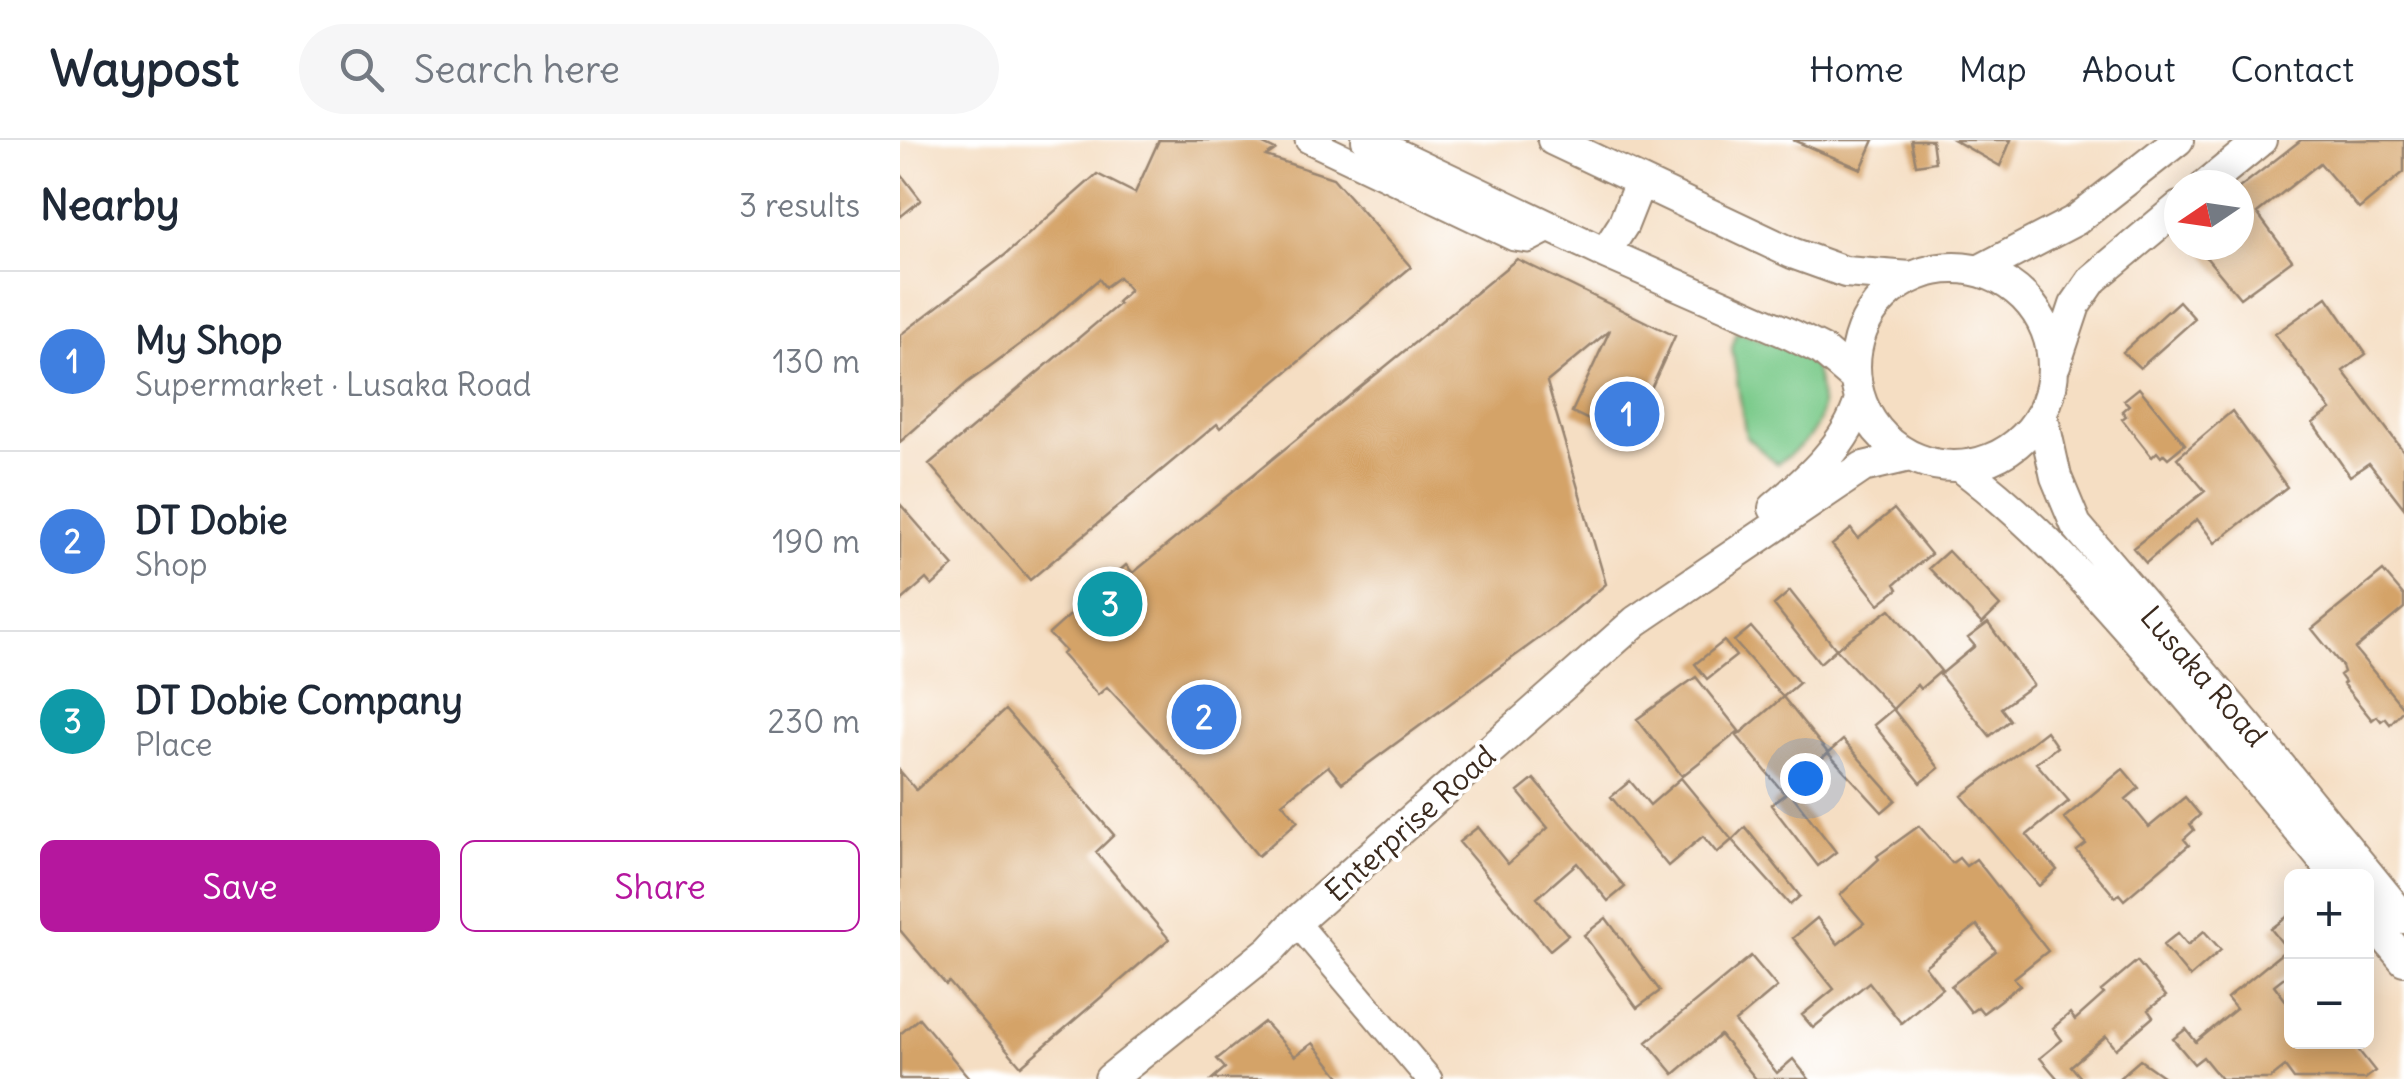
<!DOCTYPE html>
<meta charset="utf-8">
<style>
:root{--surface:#fff;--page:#f6f6f7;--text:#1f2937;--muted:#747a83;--line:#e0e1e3;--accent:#b5179e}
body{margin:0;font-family:Delius,sans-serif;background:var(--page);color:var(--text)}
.controls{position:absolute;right:30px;bottom:30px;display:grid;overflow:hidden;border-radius:15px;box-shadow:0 5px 25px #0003}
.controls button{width:90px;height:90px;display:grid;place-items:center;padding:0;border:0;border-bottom:2px solid var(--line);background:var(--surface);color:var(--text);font:50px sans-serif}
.compass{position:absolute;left:1264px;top:30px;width:90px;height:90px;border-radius:50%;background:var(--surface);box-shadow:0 5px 25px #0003;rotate:257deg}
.you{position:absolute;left:905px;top:638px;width:35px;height:35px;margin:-25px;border:8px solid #fff;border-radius:50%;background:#1a73e8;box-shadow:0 0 0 15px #1a73e833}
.badge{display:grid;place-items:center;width:65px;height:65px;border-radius:50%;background:var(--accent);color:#fff;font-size:32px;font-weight:700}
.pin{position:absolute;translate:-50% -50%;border:5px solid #fff;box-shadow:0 2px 10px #0006}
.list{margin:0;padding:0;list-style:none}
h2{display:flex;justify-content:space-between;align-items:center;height:130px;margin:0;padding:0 40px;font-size:42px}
h2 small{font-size:32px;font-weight:400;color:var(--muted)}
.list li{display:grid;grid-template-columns:65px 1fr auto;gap:30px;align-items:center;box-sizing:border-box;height:180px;padding:0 40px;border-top:2px solid var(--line)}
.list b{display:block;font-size:38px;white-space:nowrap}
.list p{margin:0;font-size:32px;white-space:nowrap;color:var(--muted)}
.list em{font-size:32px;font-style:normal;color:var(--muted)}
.actions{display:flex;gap:20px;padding:30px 40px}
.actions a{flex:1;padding:22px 0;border:2px solid var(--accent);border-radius:15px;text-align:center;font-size:35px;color:var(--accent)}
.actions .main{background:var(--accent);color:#fff}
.icon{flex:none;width:55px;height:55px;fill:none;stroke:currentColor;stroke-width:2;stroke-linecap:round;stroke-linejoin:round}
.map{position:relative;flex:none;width:1504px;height:939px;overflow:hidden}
header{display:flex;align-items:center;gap:60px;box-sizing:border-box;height:140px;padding:0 50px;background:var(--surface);border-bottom:2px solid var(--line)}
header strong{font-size:48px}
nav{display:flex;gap:55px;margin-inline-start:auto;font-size:35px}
.search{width:700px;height:90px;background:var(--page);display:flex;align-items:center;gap:25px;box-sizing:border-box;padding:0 35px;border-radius:55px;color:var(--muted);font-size:38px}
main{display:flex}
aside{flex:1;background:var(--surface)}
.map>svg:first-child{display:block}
.green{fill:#7bcb8b;stroke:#5b7a54;stroke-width:2.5}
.building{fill:#d4a367}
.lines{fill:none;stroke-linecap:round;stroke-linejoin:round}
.minor-casing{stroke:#988470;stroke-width:29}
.major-casing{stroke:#988470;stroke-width:34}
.minor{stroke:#fff;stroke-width:25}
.major{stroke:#fff;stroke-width:30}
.labels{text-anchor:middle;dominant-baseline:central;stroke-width:8;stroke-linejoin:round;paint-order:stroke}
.street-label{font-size:30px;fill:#3b2a1e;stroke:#fff}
</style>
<header>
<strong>Waypost</strong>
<div class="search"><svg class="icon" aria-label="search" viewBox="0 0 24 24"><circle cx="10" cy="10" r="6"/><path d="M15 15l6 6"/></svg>Search here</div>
<nav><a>Home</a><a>Map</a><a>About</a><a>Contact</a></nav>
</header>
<main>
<aside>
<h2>Nearby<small>3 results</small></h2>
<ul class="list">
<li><span class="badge" style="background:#3f7fe0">1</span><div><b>My Shop</b><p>Supermarket · Lusaka Road</p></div><em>130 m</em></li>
<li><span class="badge" style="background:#3f7fe0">2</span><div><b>DT Dobie</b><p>Shop</p></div><em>190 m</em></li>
<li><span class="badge" style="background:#0f9aa8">3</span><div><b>DT Dobie Company</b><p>Place</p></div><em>230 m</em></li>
</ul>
<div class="actions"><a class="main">Save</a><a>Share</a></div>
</aside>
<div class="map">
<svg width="1504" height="939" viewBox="0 0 1504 939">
<rect width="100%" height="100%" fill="#fff"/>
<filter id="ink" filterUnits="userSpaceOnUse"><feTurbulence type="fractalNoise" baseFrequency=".01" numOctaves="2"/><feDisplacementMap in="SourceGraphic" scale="20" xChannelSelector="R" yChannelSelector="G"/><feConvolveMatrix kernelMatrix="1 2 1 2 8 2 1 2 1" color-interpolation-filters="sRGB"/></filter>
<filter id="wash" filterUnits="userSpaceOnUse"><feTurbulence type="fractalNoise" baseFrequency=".0048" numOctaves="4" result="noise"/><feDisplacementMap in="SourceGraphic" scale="40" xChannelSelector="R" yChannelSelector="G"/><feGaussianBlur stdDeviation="2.25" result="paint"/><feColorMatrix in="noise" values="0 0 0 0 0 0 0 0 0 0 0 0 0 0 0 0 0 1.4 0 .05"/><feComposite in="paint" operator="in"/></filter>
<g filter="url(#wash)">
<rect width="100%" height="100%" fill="#f5dec3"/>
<path class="green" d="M837 191C857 198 902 210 914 228 917 233 918 244 919 250 929 287 903 305 877 324L846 297 832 208Z"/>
<g id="blocks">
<path class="building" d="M259 0H355L375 10 366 16 433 38 511 127 320 288 317 284 130 440 29 324 219 164 217 162 230 150 219 137 205 147 199 139 138 191 67 243 0 302V195L105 115 197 34 235 53Z
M893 0H974L961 29Z
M1011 0H1032L1035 22 1016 25Z
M1054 0H1111L1100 26Z
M1401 0H1504V32L1459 69 1420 23 1357 73 1392 120 1340 158 1296 105H1339V48Z
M0 33 21 60 0 77Z
M617 119 775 196 728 299 672 272 710 190 647 242 706 444 661 482 442 643 428 626 382 663 398 681 358 716 295 641 207 547 198 555 162 514 165 511 149 494 226 425 233 433Z
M1427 157 1466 214 1443 231 1504 312V368L1469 323 1450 336 1413 283 1431 270 1375 194Z
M1279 161 1295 179 1240 228 1223 212Z
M1239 248 1285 304 1268 318 1264 314 1261 317 1257 312 1252 317 1222 279 1226 276 1222 271 1229 265 1224 260Z
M1332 271 1387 347 1315 403 1297 379 1246 423 1233 408 1305 351 1277 318Z
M0 364 54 426 32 446 26 439 0 462Z
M994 369 1031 414 995 444 998 449 979 464 932 405 951 389 958 399Z
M1048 411 1100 466 1082 484 1029 428Z
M1483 431 1504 456V468L1455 509 1504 569 1490 584 1485 578 1481 581 1477 576 1472 580 1443 544 1445 542 1440 535 1444 532 1442 526 1412 489Z
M890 451 936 509 920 523 874 465Z
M990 469 1041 531 1020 549 1017 545 993 569 936 509Z
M1088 483 1133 545 1101 568 1110 580 1090 596 1040 535 1075 506 1068 498Z
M851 487 899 543 883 557 834 501Z
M824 501 836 516 807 539 795 524Z
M796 537 839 591 782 636 737 579Z
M883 557 928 613 883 652 837 596Z
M993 569 1039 628 1021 643 974 585Z
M105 570 214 695 196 712 269 799 121 926 49 842 46 845 0 790V631L16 650Z
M1146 591 1157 607 1136 623 1169 661 1127 695 1157 730 1139 746 1062 656Z
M943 600 996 660 982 672 928 613Z
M1223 629 1239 648 1226 659 1249 687 1285 657 1300 675 1290 684 1294 690 1284 699 1289 705 1224 760 1219 754 1215 757 1177 711 1186 704 1164 678Z
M781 638 832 700 817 713 803 696 768 726 711 657 730 641 750 665Z
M634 639 725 747 708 761 677 723 637 758 668 795 650 810 559 702 578 687 608 724 648 688 618 652Z
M889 651 936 712 918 726 871 665Z
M1019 686 1052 723 1059 718 1066 726 1076 719 1148 811 1114 838 1120 845 1083 873 1078 867 1071 872 1051 846 1096 811 1077 785 1025 826 1042 848 1001 883 969 842 913 888 902 875 934 849 893 798 917 778 938 804 964 783 940 755 979 719 977 716Z
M845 687 900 756 890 765 832 700Z
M1392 773V831L1374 845 1392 869V902H1452L1475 931 1465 939H1394L1385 927 1370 939H1321L1303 917 1294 924 1273 899 1286 889 1296 902 1336 869 1327 858 1387 809 1371 789Z
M706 778 760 851 737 868 684 795Z
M1304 791 1321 810 1290 837 1263 805 1278 793 1288 805Z
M851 816 877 847 835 882 877 933 893 919 909 939H856L820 895 774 934 747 902Z
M1237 821 1266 856 1248 870 1253 877 1216 909 1206 896 1171 926 1182 939H1158L1140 918 1162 900 1153 888 1170 873 1175 880 1204 854 1201 851Z
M19 878 70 939H0V894Z
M364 882 395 916 413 903 442 939H312L325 928 317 919Z
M1240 920 1267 939H1218Z"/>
</g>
</g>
<g filter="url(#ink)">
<use href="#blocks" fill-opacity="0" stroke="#988470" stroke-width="2.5"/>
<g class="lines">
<defs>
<path id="minor" d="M408 0 614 98 628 100 653 87
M396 782 529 939"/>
<path id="major" d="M467 0 705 113 892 195 922 210 956 239
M653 0 892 113 945 132 1011 137
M1306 45 1361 0
M705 113 723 85 740 42
M955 227a99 99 0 1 1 198 0a99 99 0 1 1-198 0Z
M1080 130 1176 80 1278 0
M1155 225 1175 165 1193 139 1279 67
M1142 274 1156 337 1176 385 1347 585 1504 778
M1061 327C1133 381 1191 446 1250 514 1314 587 1375 661 1436 736
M874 368C908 339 947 305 960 260
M1466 774 1504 820
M210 939 370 810 396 782 736 481 963 327 1010 316"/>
</defs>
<use href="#minor" class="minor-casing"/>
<use href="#major" class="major-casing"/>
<use href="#minor" class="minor"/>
<use href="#major" class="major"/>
</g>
</g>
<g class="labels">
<g class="street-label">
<text transform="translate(1304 536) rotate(49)">Lusaka Road</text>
<text transform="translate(510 683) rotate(-42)">Enterprise Road</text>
</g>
</g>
</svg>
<div class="controls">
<button>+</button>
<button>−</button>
</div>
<svg class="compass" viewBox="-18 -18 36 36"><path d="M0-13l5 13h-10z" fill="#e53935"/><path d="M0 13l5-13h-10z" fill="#747a83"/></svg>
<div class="you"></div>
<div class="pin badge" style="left:727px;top:274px;background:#3f7fe0">1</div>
<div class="pin badge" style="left:304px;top:577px;background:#3f7fe0">2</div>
<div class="pin badge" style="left:210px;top:464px;background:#0f9aa8">3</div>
</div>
</main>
